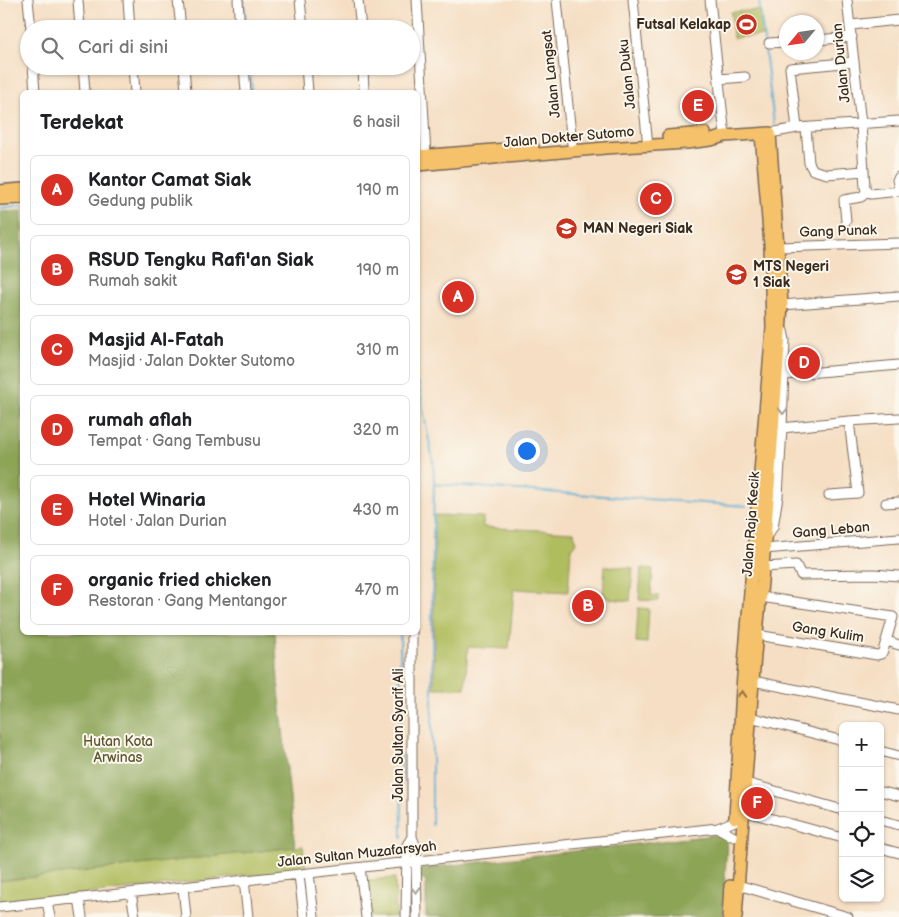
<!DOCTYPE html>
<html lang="id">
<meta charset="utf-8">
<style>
:root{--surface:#fff;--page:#f6f6f6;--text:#202124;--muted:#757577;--line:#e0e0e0;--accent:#d93025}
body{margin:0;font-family:"Balsamiq Sans",sans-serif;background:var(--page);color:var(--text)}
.controls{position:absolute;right:15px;bottom:15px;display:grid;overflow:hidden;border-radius:8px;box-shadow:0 1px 4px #0004}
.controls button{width:45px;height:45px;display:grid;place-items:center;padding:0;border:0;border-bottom:1px solid var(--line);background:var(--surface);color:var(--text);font:25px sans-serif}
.compass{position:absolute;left:779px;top:15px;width:45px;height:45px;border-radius:50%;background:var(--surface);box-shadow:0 1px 4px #0004;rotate:241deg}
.you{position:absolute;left:526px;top:450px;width:18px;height:18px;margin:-12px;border:4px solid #fff;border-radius:50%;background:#1a73e8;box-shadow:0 0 0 8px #1a73e833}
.badge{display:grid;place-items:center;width:32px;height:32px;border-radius:50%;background:var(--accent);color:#fff;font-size:16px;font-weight:700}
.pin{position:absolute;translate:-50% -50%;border:2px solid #fff;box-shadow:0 1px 5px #0006}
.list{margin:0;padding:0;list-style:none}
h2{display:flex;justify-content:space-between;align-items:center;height:65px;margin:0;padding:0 20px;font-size:21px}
h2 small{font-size:16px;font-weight:400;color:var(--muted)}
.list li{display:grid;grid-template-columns:32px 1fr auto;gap:15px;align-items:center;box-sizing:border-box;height:70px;margin:0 10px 10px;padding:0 10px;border:1px solid var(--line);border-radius:8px}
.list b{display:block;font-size:19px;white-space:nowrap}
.list p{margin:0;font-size:16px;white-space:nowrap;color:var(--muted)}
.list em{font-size:16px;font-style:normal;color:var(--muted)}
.icon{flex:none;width:28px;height:28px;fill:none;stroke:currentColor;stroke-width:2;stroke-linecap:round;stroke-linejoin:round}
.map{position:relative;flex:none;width:899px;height:917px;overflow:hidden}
.search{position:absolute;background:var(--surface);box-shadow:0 1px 4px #0004;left:20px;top:20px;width:400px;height:55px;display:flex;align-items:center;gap:12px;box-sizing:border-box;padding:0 18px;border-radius:28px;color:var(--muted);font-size:19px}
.panel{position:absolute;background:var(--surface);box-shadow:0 1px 4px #0004;left:20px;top:90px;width:400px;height:545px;border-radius:8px}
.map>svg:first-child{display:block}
.green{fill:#b0bd5f;stroke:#76743e}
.forest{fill:#8ca456;stroke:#64673a}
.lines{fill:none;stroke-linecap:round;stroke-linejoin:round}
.stream{stroke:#56acd3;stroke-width:2}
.minor-casing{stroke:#7c6958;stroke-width:11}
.major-casing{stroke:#7c6958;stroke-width:14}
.minor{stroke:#fff;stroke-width:9}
.major{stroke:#f5c16b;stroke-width:11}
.oneway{stroke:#a79f9a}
.oneway2{stroke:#8f6e41}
.labels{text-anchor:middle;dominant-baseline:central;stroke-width:4;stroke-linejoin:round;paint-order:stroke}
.poi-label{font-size:14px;font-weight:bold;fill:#3b2a1e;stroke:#fbf7ec;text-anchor:start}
.street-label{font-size:14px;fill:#3b2a1e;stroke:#fbf7ec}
.park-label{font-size:14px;fill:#5e5632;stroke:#fbf7ec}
</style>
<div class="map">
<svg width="899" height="917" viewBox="0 0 899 917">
<rect width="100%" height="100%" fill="#fbf7ec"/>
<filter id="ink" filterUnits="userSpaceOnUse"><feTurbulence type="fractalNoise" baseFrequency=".02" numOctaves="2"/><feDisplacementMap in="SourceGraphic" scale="10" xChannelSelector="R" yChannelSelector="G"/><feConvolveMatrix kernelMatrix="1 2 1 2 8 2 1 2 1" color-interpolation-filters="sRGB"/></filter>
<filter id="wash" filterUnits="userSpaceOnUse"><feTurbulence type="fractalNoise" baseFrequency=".0096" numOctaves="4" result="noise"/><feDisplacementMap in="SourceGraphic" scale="20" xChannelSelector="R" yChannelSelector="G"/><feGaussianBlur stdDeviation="1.12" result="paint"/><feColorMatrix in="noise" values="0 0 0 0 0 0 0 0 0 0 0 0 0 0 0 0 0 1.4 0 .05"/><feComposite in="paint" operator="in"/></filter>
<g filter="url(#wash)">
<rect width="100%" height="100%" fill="#f5dec3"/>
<path class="green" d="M760 10 763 36 733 38 731 12Z
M434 515 483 517V527L574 532 576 542 571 550 568 592 514 589 509 649 468 647 465 688H434Z
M605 566 633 568 630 601 610 599V598L603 597Z
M641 568 653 569 651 595 658 596V601L639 600Z
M638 608 649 609 647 643 636 642Z
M303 846 306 869 0 904V881Z
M395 878 396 917H371L367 880Z"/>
<path class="forest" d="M22 210V632L275 633 278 680 295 847 0 881V211Z
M714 835 722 836 727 840 723 917H426V882L419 877V869Z"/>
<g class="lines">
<path class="stream" d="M244 0 246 29
M759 0 774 124
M250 66 252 92
M0 185 22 183
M0 208 22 205
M418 383 433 461 434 480 432 612V825
M434 484 746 506
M400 632 401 725
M401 754 402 838"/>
</g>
</g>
<g filter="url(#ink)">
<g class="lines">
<defs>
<path id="minor" d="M28 0 31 29
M78 0 80 29
M128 0 130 29
M178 0 181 29
M238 0 240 29
M300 0 303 29
M358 0 361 29
M417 0 426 155
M557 0 572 144
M633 0 648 146
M710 0 725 136
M847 0 861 124 865 187 867 192 871 194 899 191
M851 25 899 20
M816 40 852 37
M769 43 786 42
M33 66 35 92
M83 66 85 92
M133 66 135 92
M184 66 186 92
M244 66 246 92
M306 66 308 92
M363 66 364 92
M719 79 745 77
M797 128 790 68 854 62
M806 128 809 163 813 170 827 174 864 171
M770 133 797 128 899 121
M899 177 897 180 899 188
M846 221 844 200 861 197 867 192
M779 247 899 243
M782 305 899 296
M784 375 899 365
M782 428 849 421 899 418
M829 495 858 493 849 421
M886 503 899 502
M765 538 773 527 778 496 782 428 785 340 783 331
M764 549 899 538
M763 567 796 565 801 575 874 574 899 576
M412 632V837L416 847 417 917
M757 635 877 655 881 654 883 651 893 617 761 597
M887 641 899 645
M753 681 899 710
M750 717 843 741
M880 751 899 756
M746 783 843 810
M883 792 899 796
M743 811 843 838
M880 820 899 825
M718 828 734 837
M880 848 899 853
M360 868 366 917
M309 873 314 917
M299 875 304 917
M244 880 248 917
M738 885 848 917
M183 887 186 917
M131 893 135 917
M79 898 82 917
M47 902 50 917
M0 907 718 828 735 821
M406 917 407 845 412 837"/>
<path id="major" d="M668 136 705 133
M418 156 533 147
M418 165 605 148 687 143 711 140 725 136 770 133 782 305 762 582 755 654 736 917
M0 191 22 189
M0 199 22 198
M735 818 742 688 772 328 770 245 761 134
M728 917 730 886"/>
</defs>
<use href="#minor" class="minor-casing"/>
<use href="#major" class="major-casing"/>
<use href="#minor" class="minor"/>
<use href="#major" class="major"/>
</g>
<defs><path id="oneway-chevron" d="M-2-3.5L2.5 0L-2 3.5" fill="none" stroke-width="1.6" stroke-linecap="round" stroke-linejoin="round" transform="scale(1.25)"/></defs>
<g class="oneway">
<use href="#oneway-chevron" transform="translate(783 411) rotate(92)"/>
<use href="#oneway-chevron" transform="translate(416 890) rotate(88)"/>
</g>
<use class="oneway2" href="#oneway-chevron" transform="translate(742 694) rotate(-87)"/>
</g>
<defs>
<symbol id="stadium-disc" viewBox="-11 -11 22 22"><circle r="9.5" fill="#c8321e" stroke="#fbf7ec"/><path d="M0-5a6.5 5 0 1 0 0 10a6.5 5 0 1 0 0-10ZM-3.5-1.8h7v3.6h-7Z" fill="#fff"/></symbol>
<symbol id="school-disc" viewBox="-11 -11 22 22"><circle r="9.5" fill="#c8321e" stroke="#fbf7ec"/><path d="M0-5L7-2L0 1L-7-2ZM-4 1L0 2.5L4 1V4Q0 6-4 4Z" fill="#fff"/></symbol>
</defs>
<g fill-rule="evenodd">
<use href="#stadium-disc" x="734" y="12" width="25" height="25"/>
<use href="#school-disc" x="554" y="216" width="25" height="25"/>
<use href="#school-disc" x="724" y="262" width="25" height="25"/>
</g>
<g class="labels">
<g class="poi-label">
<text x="731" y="24" text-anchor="end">Futsal Kelakap</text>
<text x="583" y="228">MAN Negeri Siak</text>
<text x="753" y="266">MTS Negeri<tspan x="753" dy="16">1 Siak</tspan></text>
</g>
<g class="street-label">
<text transform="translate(841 63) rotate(-96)">Jalan Durian</text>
<text transform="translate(551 74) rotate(-96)">Jalan Langsat</text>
<text transform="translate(627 74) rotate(-96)">Jalan Duku</text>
<text transform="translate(569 137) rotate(-5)">Jalan Dokter Sutomo</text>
<text transform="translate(838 231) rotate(-2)">Gang Punak</text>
<text transform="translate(751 524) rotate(-86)">Jalan Raja Kecik</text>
<text transform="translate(831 530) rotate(-5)">Gang Leban</text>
<text transform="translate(828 632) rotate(9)">Gang Kulim</text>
<text transform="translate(398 735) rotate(-90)">Jalan Sultan Syarif Ali</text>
<text transform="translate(357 854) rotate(-6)">Jalan Sultan Muzafarsyah</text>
</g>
<g class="park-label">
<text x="118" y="741">Hutan Kota<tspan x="118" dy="16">Arwinas</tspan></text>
</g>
</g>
</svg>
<div class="controls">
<button>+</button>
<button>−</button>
<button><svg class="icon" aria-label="locate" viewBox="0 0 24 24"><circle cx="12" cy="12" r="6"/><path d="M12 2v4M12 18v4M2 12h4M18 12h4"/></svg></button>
<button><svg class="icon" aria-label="layers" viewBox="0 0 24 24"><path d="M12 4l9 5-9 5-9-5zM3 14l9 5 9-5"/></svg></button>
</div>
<svg class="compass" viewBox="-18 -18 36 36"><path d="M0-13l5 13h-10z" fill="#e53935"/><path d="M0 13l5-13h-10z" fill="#757577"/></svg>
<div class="you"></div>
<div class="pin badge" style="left:458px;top:297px">A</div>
<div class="pin badge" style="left:588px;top:606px">B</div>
<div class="pin badge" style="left:656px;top:199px">C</div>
<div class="pin badge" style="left:804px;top:363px">D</div>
<div class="pin badge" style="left:698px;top:106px">E</div>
<div class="pin badge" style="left:757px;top:803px">F</div>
<div class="search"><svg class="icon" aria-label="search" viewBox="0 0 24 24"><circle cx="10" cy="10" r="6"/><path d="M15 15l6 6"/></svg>Cari di sini</div>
<section class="panel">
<h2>Terdekat<small>6 hasil</small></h2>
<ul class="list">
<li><span class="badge">A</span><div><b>Kantor Camat Siak</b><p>Gedung publik</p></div><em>190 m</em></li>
<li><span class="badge">B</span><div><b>RSUD Tengku Rafi'an Siak</b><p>Rumah sakit</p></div><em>190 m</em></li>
<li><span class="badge">C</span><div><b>Masjid Al-Fatah</b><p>Masjid · Jalan Dokter Sutomo</p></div><em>310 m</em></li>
<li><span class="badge">D</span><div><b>rumah aflah</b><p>Tempat · Gang Tembusu</p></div><em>320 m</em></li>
<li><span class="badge">E</span><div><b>Hotel Winaria</b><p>Hotel · Jalan Durian</p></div><em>430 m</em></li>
<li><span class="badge">F</span><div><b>organic fried chicken</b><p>Restoran · Gang Mentangor</p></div><em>470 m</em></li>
</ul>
</section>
</div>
